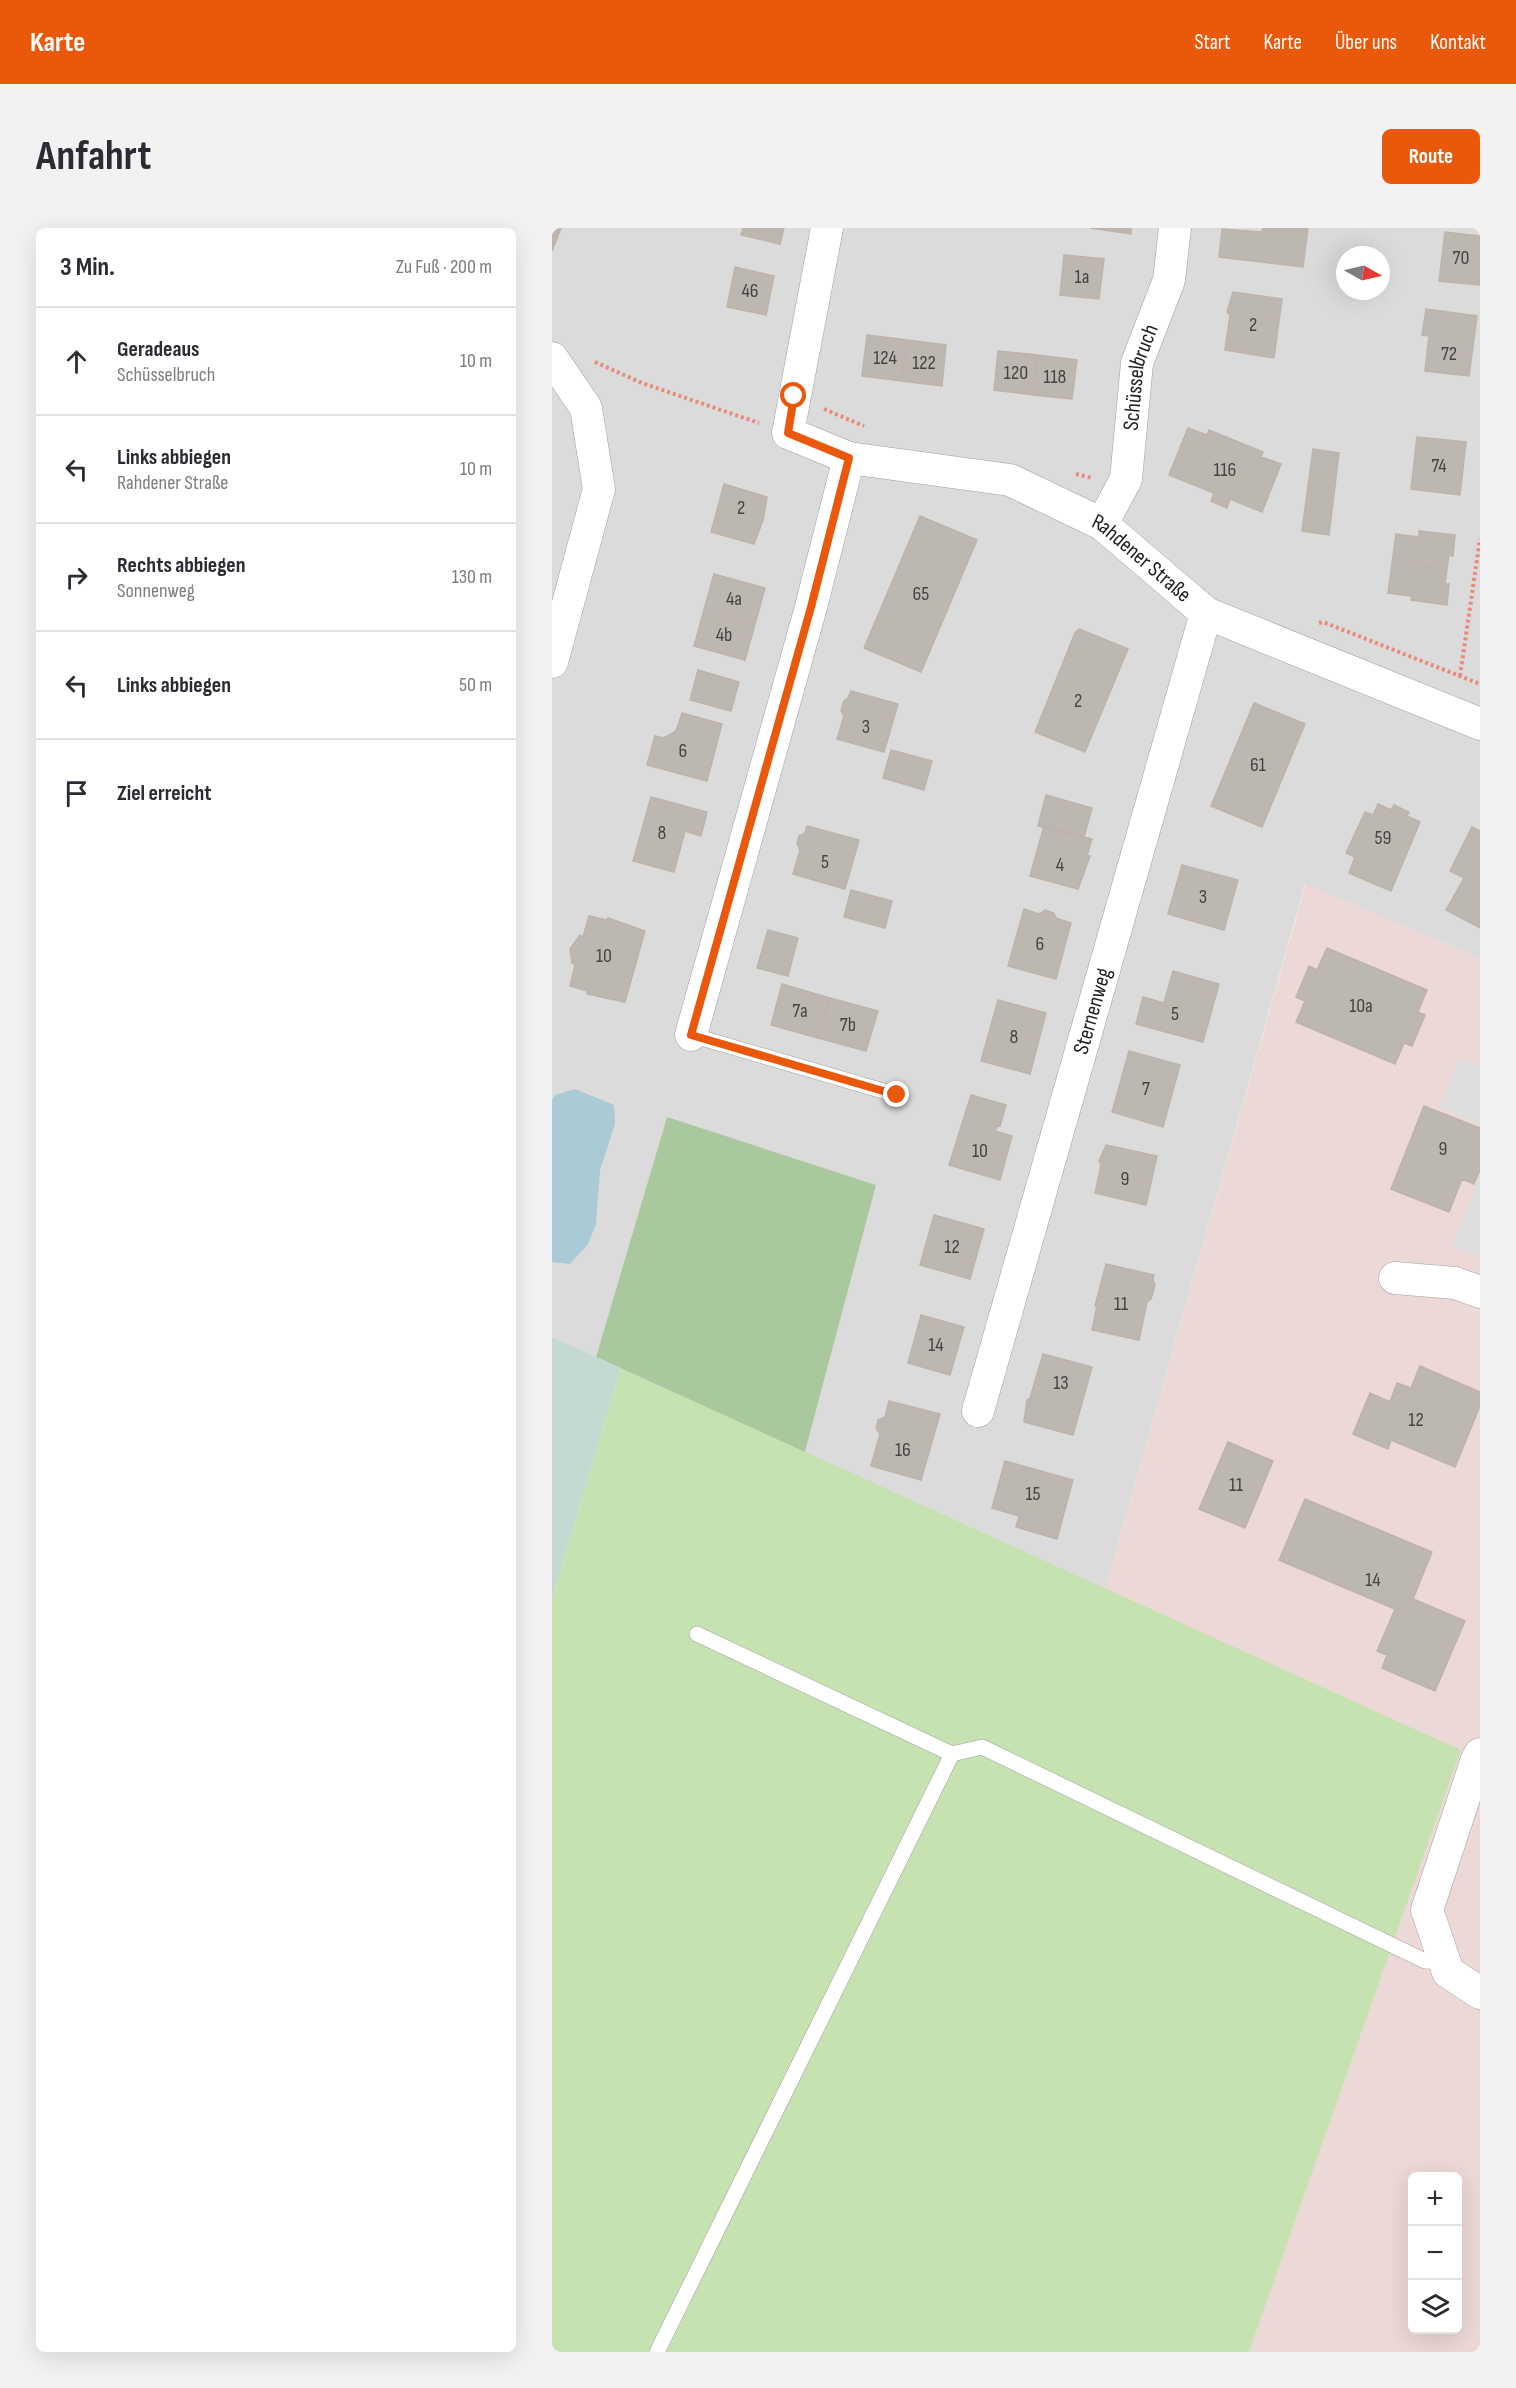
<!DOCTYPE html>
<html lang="de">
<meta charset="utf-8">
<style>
:root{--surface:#fff;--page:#f2f2f3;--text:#2b2b33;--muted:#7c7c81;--line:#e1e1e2;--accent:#ea580c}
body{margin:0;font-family:"Sofia Sans Condensed",sans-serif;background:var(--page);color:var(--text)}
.controls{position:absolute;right:18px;bottom:18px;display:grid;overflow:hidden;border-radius:9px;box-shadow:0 6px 24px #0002}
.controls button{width:54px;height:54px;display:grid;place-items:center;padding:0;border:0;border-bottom:2px solid var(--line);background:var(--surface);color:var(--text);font:30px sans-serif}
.compass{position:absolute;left:784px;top:18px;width:54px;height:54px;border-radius:50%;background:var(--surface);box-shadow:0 6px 24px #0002;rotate:98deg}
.stop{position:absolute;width:18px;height:18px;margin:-14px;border:4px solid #ea580c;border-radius:50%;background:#fff}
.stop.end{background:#ea580c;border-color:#fff;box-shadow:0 2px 6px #0008}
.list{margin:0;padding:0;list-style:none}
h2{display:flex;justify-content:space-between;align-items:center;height:78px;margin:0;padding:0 24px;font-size:26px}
h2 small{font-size:20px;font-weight:400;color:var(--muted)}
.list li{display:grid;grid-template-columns:39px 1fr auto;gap:18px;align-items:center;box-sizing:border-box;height:108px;padding:0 24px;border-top:2px solid var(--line)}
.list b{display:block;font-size:22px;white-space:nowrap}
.list p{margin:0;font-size:20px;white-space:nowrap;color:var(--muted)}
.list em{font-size:20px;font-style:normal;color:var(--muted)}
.icon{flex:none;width:33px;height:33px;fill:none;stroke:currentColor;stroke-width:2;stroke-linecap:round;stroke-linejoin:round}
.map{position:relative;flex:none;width:928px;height:2124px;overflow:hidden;border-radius:9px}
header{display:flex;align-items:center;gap:36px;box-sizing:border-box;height:84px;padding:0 30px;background:var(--accent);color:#fff}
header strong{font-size:28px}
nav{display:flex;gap:33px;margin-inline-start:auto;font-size:21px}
.intro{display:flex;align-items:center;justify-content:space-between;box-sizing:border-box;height:144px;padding:0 36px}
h1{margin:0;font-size:42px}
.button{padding:15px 27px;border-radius:9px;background:var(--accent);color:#fff;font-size:21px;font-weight:700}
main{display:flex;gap:36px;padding:0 36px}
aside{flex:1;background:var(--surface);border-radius:9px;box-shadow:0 6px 24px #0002}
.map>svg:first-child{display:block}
.residential{fill:#dcdbdb;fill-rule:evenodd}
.commercial{fill:#ecd8d6;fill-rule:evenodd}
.grass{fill:#c7e2b1}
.forest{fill:#a9c89e}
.wetland{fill:#c4dad0}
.parking{fill:#dedede}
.water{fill:#aacad6}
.building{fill:#bdb7b2;stroke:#bdb3a9;stroke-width:1.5}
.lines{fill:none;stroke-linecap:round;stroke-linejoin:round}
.service-casing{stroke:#9f9f9f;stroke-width:16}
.minor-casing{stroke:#9f9f9f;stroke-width:33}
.path{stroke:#e98a7a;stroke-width:4;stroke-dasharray:3 3;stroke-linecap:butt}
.service{stroke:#fff;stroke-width:15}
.minor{stroke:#fff;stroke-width:32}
.route{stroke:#ea580c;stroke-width:8}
.labels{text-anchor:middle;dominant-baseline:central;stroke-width:4.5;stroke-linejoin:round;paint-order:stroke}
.number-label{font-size:20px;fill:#464443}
.street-label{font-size:22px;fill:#1e1e1e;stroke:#fff}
</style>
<header>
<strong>Karte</strong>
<nav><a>Start</a><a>Karte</a><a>Über uns</a><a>Kontakt</a></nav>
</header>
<div class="intro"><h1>Anfahrt</h1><a class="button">Route</a></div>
<main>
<aside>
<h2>3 Min.<small>Zu Fuß · 200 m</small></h2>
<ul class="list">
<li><svg class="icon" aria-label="ahead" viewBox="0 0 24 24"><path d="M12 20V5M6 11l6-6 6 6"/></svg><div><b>Geradeaus</b><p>Schüsselbruch</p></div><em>10 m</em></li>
<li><svg class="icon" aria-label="left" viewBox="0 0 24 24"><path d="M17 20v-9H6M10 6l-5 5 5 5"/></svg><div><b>Links abbiegen</b><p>Rahdener Straße</p></div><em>10 m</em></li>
<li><svg class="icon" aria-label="right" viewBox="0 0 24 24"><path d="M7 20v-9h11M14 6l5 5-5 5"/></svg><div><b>Rechts abbiegen</b><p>Sonnenweg</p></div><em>130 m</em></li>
<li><svg class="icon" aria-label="left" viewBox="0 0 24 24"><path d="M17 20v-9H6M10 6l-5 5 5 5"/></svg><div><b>Links abbiegen</b></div><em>50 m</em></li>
<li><svg class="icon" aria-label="arrive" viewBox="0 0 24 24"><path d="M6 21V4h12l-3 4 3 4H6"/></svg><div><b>Ziel erreicht</b></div></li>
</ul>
</aside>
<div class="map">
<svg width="928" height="2124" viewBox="0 0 928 2124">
<rect width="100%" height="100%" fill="#eeebe5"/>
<path class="residential" d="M0 0H928V730L753 656 553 1361 253 1224 324 957 115 890 44 1129 0 1109ZM793 27H829V63H793Z"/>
<path class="commercial" d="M754 656 928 730V2124H697L909 1522 553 1361ZM860 1948H906V2102H860Z"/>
<path class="grass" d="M69 1140 909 1522 697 2124H0V1372Z"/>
<path class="forest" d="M115 889 324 957 253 1224 44 1129Z"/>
<path class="wetland" d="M0 1109 69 1140 0 1372Z"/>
<path class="parking" d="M907 831 928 839V897L887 879Z
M928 950V1030L899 1018Z"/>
<path class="water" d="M23 861 62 877 63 896 48 942 44 996 36 1016 18 1036 0 1034V872L3 867Z"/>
<path class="building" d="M0 0H9L0 23Z
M191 0H232L228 16 189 7Z
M538 0H579V6Z
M711 0H756L751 39 667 29 670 1 710 4Z
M893 4 928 8V57L887 53Z
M512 27 552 31 547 71 508 67Z
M183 39 222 48 214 87 175 79Z
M681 64 730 71 722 130 673 122 678 87 675 84Z
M874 81 925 88 917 148 873 143 877 108 870 107Z
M315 107 355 112 350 153 310 148Z
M355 112 394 117 390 158 350 153Z
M446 123 485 127 481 167 442 162Z
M485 127 525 132 520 171 481 167Z
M636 200 655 207 657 202 711 224 709 229 729 236 710 284 678 271 675 280 659 273 662 265 617 247Z
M865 209 914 214 908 267 859 261Z
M761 221 787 225 777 307 750 303Z
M172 256 215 269 211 292 202 316 159 304Z
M368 288 425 312 369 444 312 420Z
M867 303 903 307 901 328 897 327 895 341 840 335 844 306 867 309Z
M840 335 895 341 893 356H897L895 377 859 372 860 368 836 365Z
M162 346 213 360 203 396 152 382Z
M152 382 203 396 193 432 142 418Z
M527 401 576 421 533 524 483 504 523 405Z
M146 442 187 454 179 483 138 472Z
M299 463 346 476 332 524 285 511 292 488 289 483 292 473 296 470Z
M702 475 753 496 710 599 659 578Z
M130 485 170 496 155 553 95 537 103 508 112 510 124 503Z
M339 522 380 533 372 562 331 550Z
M494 567 540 580 532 609 486 598Z
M99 569 155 584 149 608 133 603 122 644 81 633Z
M826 576 839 582 842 577 857 584 855 588 868 594 839 663 797 645 803 629 794 625 813 584 821 587Z
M255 598 307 612 293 661 241 646 248 622 245 615 247 608 253 605Z
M492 598 540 611 535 628H538L526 661 478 648Z
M920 599 928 603V700L894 682 912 650 898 643Z
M630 637 686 652 672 702 616 686Z
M299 662 340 673 333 700 292 689Z
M472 681 487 686 493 682 502 685 504 690 519 695 504 751 456 738Z
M37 688 55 692 56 690 93 703 73 774 35 766V763L18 758 23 737 20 735 18 721 28 707 31 709Z
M216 702 246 710 236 748 205 740Z
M775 720 875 762 866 784 873 787 860 818 852 815 843 836 744 794 753 773 744 769 757 738 765 742Z
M621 743 667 756 651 814 584 796 591 769 612 775Z
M230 756 278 770 266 810 219 797Z
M278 770 326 783 314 823 266 810Z
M446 772 494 785 478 846 429 833Z
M577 823 628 837 611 899 560 884Z
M419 867 454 877 448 898 446 897 443 903 460 908 448 952 397 937Z
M872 878 928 900V942L922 956 910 951 897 984 839 961Z
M554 917 605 928 594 977 543 965 549 937 547 933Z
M382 987 432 1001 418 1051 368 1037Z
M554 1036 602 1047 601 1052 603 1057 599 1071 595 1074 587 1112 540 1102 545 1078H543Z
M369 1087 412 1099 398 1147 356 1135Z
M491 1126 540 1139 521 1207 472 1194 475 1172 478 1170Z
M868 1138 928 1164V1178L903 1239 839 1212 836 1221 801 1206 818 1165 838 1174 845 1155 859 1160Z
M337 1173 388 1186 369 1252 319 1238 328 1206 324 1200 326 1192 333 1189Z
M676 1214 721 1233 693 1300 647 1281Z
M453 1233 521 1252 505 1311 464 1299 467 1288 440 1280Z
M753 1271 880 1324 861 1371 913 1393 883 1463 830 1440 835 1427 825 1423 843 1381 727 1332Z"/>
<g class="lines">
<defs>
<path id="service" d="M139 807 345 867
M145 1406 400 1526
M105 2124 400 1526 430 1519 873 1733 892 1734"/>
<g id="minor">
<path id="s1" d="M275 0 236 205 297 230 458 252 550 296 654 385 928 496"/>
<path d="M0 130 34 180 47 261 0 434"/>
<path id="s2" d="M550 296 574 251 585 135 617 52 623 0"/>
<path d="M139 807 259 379 297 230"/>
<path d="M843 1050 903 1055 928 1064"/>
<path id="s3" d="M426 1183 654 385"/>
<path d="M928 1526 925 1531 875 1682 896 1744 928 1765"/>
</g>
</defs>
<use href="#service" class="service-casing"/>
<use href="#minor" class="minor-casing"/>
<path class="path" d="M43 134 90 155 207 195
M272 181 312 198
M524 246 540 250
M767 395 771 394 928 456
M908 448 928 311"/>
<use href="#service" class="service"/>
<use href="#minor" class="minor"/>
</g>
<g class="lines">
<path class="route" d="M242 168 236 205 297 230 259 379 139 807 345 867"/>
</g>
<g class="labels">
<g class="number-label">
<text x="909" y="30">70</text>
<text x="530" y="49">1a</text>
<text x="198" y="63">46</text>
<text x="701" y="97">2</text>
<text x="897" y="126">72</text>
<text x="333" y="130">124</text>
<text x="372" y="135">122</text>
<text x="464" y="145">120</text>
<text x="503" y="149">118</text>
<text x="887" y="238">74</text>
<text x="673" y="242">116</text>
<text x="189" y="280">2</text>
<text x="369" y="366">65</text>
<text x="182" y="371">4a</text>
<text x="172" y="407">4b</text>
<text x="526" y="473">2</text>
<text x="314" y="499">3</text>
<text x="131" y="523">6</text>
<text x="706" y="537">61</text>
<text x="110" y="605">8</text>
<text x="831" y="610">59</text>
<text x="273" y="634">5</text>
<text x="508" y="637">4</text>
<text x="651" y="669">3</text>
<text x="488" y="716">6</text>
<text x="52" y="728">10</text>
<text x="809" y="778">10a</text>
<text x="248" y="783">7a</text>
<text x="623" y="786">5</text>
<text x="296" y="797">7b</text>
<text x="462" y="809">8</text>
<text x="594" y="861">7</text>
<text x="891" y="921">9</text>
<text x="428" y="923">10</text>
<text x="573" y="951">9</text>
<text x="400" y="1019">12</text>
<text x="569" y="1076">11</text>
<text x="384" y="1117">14</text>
<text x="509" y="1155">13</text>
<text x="864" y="1192">12</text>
<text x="351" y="1222">16</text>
<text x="684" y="1257">11</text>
<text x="481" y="1266">15</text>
<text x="821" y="1352">14</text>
</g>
<g class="street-label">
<text stroke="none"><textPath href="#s2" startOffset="154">Schüsselbruch</textPath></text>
<text stroke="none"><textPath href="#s1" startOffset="591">Rahdener Straße</textPath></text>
<text stroke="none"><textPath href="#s3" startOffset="416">Sternenweg</textPath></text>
</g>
</g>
</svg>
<div class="controls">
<button>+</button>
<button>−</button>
<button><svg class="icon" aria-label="layers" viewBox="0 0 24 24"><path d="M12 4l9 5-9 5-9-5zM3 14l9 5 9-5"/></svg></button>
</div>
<svg class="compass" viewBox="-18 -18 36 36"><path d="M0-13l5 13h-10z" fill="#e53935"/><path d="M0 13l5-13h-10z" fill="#7c7c81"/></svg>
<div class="stop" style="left:242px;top:168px"></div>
<div class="stop end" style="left:345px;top:867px"></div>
</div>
</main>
